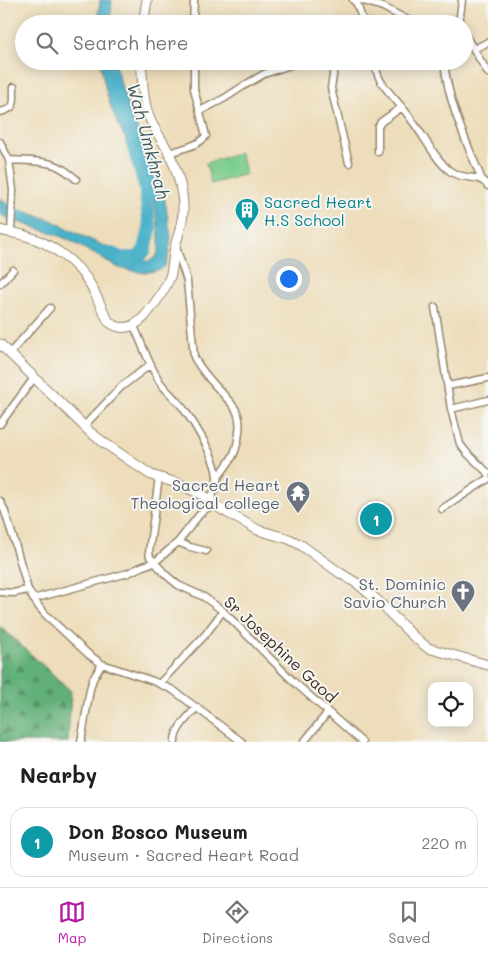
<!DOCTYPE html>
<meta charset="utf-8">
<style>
:root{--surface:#fff;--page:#f2f2f2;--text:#202124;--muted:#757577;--line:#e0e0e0;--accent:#b5179e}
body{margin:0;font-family:Mali,sans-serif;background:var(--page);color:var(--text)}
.controls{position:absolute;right:15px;bottom:15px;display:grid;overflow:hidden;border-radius:10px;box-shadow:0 2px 12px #0003}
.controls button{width:45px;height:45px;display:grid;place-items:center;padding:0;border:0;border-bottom:1px solid var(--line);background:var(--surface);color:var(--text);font:25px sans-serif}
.you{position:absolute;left:288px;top:278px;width:18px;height:18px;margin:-12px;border:4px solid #fff;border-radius:50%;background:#1a73e8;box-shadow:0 0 0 8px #1a73e833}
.badge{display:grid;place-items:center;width:32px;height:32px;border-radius:50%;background:var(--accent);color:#fff;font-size:16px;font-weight:700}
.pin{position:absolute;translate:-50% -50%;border:2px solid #fff;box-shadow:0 1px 5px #0006}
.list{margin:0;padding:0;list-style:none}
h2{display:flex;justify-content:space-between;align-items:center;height:65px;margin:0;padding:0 20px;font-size:21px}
h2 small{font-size:16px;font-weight:400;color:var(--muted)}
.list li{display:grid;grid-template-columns:32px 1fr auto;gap:15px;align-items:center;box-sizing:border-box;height:70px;margin:0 10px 10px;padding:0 10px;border:1px solid var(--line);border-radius:15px}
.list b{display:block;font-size:19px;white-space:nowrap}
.list p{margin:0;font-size:16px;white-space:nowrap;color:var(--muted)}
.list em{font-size:16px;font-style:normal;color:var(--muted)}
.icon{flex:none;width:28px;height:28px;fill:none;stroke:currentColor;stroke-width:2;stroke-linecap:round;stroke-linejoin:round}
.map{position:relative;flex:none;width:488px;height:742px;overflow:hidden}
.search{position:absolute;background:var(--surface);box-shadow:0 2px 12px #0003;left:15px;right:15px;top:15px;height:55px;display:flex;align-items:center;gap:12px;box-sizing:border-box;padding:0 18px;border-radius:28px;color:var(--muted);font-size:19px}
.sheet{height:145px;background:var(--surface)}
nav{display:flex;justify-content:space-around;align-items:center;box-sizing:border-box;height:70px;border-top:1px solid var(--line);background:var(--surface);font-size:14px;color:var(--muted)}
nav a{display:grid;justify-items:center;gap:2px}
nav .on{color:var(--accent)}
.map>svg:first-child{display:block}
.forest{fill:url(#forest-firs);stroke:#4e6d4c}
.garden{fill:#79cc8e;stroke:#5a7b56}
.water{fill:#4ab1c8;stroke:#426e73}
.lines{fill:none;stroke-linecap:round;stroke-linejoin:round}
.river{stroke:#4ab1c8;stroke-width:14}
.street-casing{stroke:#94846c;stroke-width:9}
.secondary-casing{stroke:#94846c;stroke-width:11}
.street{stroke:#fff;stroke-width:6}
.secondary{stroke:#fff;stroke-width:9}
.labels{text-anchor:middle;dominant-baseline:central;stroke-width:4;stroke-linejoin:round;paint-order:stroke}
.culture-label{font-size:16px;fill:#0d838f;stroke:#f6f6f2;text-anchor:start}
.worship-label{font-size:16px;fill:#5b616d;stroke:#f6f6f2;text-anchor:end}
.street-label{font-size:16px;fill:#3b2a1e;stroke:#f6f6f2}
.water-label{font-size:18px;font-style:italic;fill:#40595a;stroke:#f6f6f2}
</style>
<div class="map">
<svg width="488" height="742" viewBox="0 0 488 742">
<defs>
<pattern id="forest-firs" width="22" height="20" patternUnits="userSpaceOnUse" patternTransform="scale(1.25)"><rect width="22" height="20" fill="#62b079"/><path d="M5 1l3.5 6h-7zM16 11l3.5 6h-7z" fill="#528f63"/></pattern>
</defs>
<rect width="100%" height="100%" fill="#f6f6f2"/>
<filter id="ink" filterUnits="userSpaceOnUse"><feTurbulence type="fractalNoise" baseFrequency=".02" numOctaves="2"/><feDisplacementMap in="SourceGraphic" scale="10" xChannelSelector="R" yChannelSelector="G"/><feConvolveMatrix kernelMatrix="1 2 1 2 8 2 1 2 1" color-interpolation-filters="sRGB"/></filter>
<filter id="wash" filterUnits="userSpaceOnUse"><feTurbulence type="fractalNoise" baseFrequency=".0096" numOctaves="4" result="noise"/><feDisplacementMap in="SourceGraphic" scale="20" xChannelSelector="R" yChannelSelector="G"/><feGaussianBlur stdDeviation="1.12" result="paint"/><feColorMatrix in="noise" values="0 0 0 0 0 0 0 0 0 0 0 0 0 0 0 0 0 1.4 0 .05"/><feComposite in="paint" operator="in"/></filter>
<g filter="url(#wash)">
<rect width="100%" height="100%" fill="#edddba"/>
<path class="forest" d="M0 626 71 691 68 742H0Z"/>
<path class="garden" d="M240 153 246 174 211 184 206 163Z"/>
<path class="water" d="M100 0H112L110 24H97Z
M100 61H114L130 114 153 160 162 183 171 237 168 259 165 266 160 270 144 273 119 268 69 240 57 235 9 219 0 214V197L4 201 14 208 51 220 89 239 139 261C146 263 154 261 158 253 162 243 155 200 152 188 150 181 145 175 142 168 132 149 119 130 112 110 106 94 103 78 100 61Z"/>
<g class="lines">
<path class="river" d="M112 254 120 258H136L141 255 145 249 150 229 145 185 132 141"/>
</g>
</g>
<g filter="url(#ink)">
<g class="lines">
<defs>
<path id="street" d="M353 0 357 4 364 24
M360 0 383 7 415 24
M193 24 194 0
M459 24 462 0
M464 33 488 73
M474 49 488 42
M338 61 334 69 331 88 349 163
M374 61C376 69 377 76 382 83 391 96 404 108 413 122 424 136 436 161 450 171 463 181 479 173 488 186
M444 61C448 103 466 141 482 180
M200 111 225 98 245 85 264 74 302 61
M0 112C18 108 13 102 14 87
M0 142 9 160 13 190 11 233
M378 152V127L381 122 402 107
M169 153C181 149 198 146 206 136L194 89V61
M9 160C24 161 41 160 55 165 63 168 69 173 76 179
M176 247 187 281 194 357C201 371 212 382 223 394 228 400 234 405 237 412 240 419 240 425 239 432 237 454 231 460 218 477
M0 284 13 270
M435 307 451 409 460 444 467 453 488 473
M134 326C142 344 149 365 160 382 167 392 176 399 183 408 195 424 216 458 217 477 218 486 214 492 210 499
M10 353 50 308
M448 386 488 378
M451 409 488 400
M0 424 34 378
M84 426 121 387 151 364
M159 477 149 552 150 557 166 575 178 585 204 597 223 611 294 682 362 742
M0 501 4 509 14 540 28 590 39 607 46 615 88 654 102 664 153 681 173 690 242 742
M442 509 488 479
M178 542 190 547 206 551
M0 592 13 593 28 590
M33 599 128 573 143 566 155 562 178 542 200 514 206 509 214 505
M160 683 205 635 223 611
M81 742 90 689 93 679 102 664
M175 742C174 730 189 716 197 707
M304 742 328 712"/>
<path id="secondary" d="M143 24 147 0
M0 230C9 233 18 233 26 236 49 242 78 263 90 284 97 296 102 310 109 322 122 332 135 327 145 316 155 304 164 292 170 277 173 268 173 257 175 247 177 239 180 230 182 221 186 199 178 171 168 151 162 139 152 127 148 114 142 98 143 79 141 61
M0 344 90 432 103 442 151 475 180 484 210 499 214 505 258 530 289 539 301 545 340 573 358 584 378 601 413 636 428 648 488 665"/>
</defs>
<use href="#street" class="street-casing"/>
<use href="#secondary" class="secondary-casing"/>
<use href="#street" class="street"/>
<use href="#secondary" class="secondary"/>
</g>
</g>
<defs>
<symbol id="building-pin" viewBox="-11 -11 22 30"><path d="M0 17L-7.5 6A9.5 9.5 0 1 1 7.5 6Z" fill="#0f9aa8" stroke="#f6f6f2"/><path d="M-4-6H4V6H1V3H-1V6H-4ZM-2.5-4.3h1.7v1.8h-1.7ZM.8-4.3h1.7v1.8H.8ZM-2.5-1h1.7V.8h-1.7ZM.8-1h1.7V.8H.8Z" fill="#fff"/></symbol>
<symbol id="temple-pin" viewBox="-11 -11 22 30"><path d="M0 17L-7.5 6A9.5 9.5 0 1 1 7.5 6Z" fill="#6b7280" stroke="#f6f6f2"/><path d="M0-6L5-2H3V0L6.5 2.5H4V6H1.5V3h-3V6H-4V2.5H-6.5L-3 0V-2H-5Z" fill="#fff"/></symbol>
<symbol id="church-pin" viewBox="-11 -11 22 30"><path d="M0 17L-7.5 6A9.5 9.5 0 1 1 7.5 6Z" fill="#6b7280" stroke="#f6f6f2"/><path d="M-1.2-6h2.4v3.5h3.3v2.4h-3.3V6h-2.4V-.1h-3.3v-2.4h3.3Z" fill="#fff"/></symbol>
</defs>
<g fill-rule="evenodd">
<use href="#building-pin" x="233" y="196" width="28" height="38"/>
<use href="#temple-pin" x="284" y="479" width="28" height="38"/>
<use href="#church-pin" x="449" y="578" width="28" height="38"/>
</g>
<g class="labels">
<g class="culture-label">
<text x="264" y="201">Sacred Heart<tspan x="264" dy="18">H.S School</tspan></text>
</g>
<g class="worship-label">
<text x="280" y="484">Sacred Heart<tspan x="280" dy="18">Theological college</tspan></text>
<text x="446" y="583">St. Dominic<tspan x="446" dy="18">Savio Church</tspan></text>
</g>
<g class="street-label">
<text transform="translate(281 649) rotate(43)">Sr Josephine Gaod</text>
</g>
<g class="water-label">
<text transform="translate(149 141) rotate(75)">Wah Umkhrah</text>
</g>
</g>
</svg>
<div class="controls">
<button><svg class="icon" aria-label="locate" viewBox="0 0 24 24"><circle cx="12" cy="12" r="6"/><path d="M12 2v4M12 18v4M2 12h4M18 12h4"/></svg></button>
</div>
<div class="you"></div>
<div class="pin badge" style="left:376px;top:519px;background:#0f9aa8">1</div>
<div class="search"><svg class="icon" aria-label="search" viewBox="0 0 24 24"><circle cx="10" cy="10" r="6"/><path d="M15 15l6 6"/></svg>Search here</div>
</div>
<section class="sheet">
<h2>Nearby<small></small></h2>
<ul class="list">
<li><span class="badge" style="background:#0f9aa8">1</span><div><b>Don Bosco Museum</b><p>Museum · Sacred Heart Road</p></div><em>220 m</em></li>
</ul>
</section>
<nav>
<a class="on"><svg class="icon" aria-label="map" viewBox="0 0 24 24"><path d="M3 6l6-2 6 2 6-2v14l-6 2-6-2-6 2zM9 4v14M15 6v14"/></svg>Map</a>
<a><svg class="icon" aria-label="directions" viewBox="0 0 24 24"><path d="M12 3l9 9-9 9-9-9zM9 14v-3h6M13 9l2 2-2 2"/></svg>Directions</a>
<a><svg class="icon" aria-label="saved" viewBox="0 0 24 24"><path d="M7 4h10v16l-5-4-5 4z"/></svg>Saved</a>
</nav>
